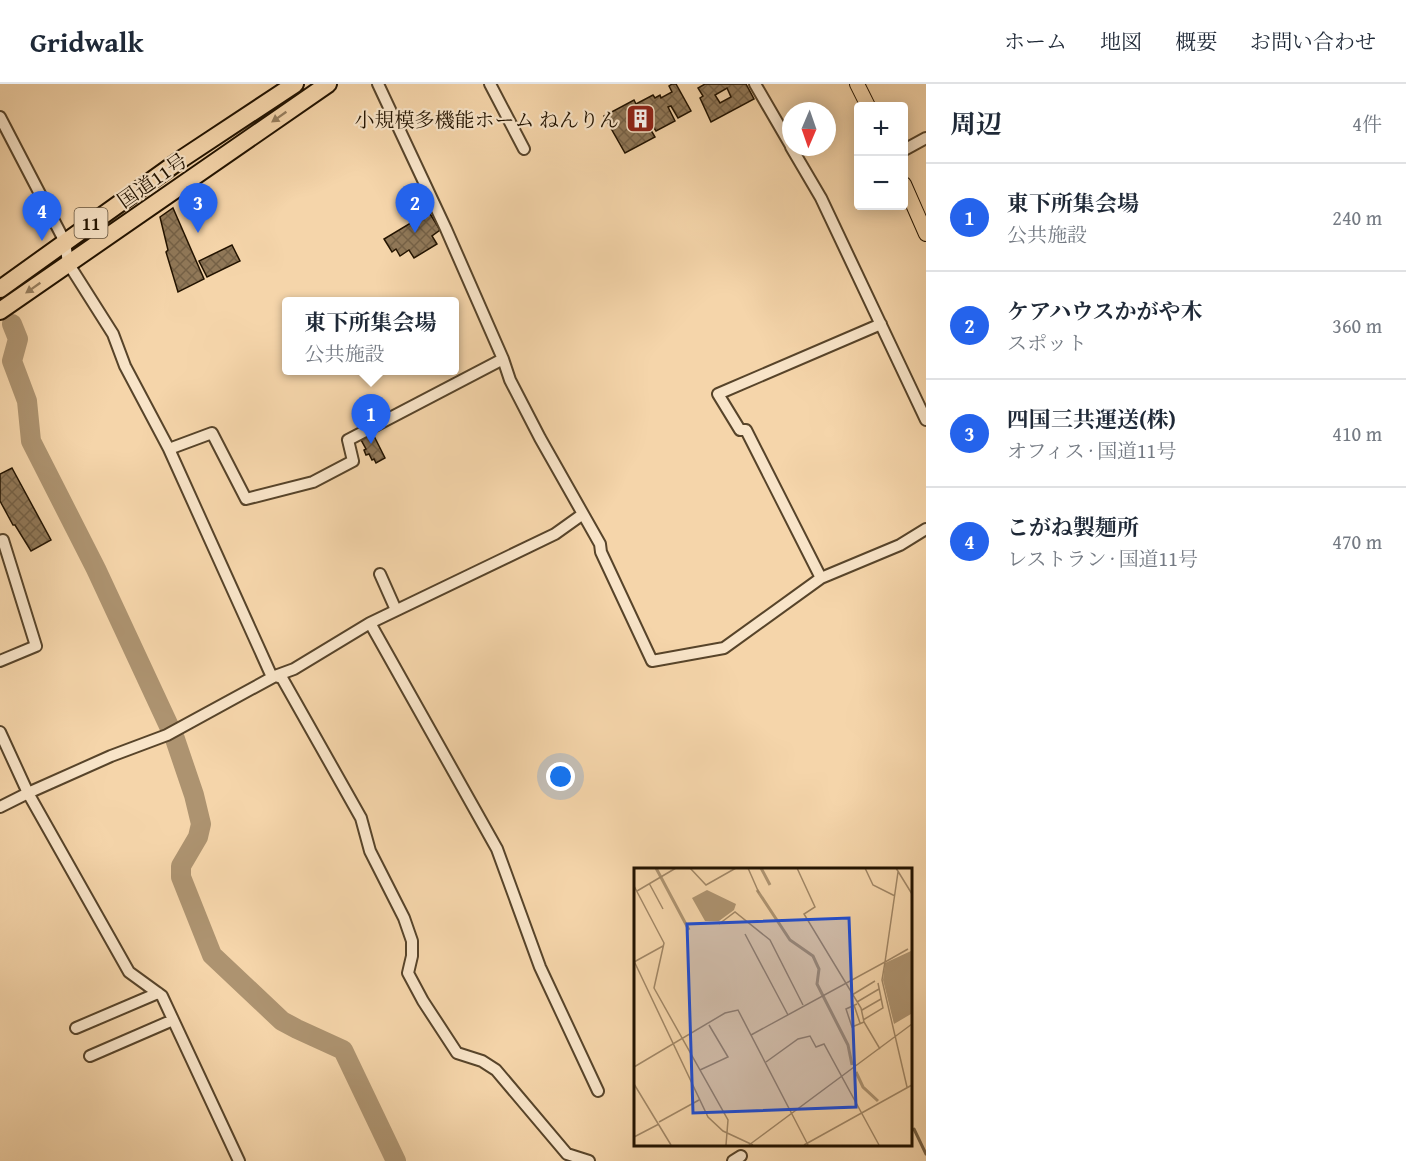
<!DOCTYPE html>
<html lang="ja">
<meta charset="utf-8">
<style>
:root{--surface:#fff;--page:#f2f2f3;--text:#1f2937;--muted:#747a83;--line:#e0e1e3;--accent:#2563eb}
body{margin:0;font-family:"Gentium Book Plus","Noto Serif JP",serif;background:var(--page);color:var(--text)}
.controls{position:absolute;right:18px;top:18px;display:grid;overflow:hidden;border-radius:6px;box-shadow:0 3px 15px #0003}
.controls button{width:54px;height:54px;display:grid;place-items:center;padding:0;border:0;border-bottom:2px solid var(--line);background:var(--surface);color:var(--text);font:30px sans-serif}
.compass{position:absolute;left:782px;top:18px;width:54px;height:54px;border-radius:50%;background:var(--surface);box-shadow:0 3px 15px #0003;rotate:182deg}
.you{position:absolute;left:561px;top:693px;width:21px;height:21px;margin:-15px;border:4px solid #fff;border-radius:50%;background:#1a73e8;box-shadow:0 0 0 9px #1a73e833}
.badge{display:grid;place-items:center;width:39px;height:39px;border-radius:50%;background:var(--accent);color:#fff;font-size:20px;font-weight:700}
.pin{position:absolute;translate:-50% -50px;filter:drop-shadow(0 2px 3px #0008)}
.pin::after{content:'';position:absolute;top:32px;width:21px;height:18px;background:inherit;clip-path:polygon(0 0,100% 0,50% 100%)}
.popup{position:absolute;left:282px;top:213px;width:177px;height:78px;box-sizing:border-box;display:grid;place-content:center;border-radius:6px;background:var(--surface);filter:drop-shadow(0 2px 4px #0005);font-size:20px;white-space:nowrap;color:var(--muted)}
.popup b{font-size:22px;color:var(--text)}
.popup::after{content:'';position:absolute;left:50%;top:100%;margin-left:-12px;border:12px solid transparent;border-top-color:var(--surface)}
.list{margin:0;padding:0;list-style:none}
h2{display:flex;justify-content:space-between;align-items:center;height:78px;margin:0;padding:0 24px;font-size:26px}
h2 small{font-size:20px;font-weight:400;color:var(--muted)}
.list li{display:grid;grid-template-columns:39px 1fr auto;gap:18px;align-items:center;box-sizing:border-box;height:108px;padding:0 24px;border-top:2px solid var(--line)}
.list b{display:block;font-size:22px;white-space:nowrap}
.list p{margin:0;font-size:20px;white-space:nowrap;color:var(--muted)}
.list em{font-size:20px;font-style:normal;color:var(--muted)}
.map{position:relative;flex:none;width:926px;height:1077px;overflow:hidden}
header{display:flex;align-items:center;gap:36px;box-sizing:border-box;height:84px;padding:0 30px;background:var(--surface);border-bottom:2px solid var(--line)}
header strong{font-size:28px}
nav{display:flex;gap:33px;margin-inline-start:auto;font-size:21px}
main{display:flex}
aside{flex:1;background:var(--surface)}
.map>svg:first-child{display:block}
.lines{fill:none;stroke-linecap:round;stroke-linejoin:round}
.stream{stroke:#756043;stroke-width:3}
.river{stroke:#ad9370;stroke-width:20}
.building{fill:url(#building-cross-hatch);stroke:#221300;stroke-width:1.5;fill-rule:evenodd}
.minor-casing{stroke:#57442a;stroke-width:14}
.major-casing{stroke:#221300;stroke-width:16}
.highway-casing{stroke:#221300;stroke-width:20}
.minor{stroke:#f8e4c8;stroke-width:10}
.major{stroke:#f5d5aa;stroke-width:14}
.highway{stroke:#f5d5aa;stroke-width:16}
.oneway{fill:#967e5e}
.labels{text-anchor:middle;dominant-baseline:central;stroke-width:4.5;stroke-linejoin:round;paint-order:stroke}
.shield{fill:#f8e4c8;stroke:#62523c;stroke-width:1.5}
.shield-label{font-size:18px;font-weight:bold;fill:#221300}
.poi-label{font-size:20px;fill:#221300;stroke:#f8e4c8;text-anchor:end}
.street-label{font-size:20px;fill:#221300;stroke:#f8e4c8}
.inset-river{fill:none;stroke:#ad9370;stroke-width:3}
.inset-road{fill:none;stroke:#a18766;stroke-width:1.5}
.view{fill:#1d4ed8;fill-opacity:0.15;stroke:#1d4ed8;stroke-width:3}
.inset-edge{fill:none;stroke:#221300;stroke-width:3}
</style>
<header>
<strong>Gridwalk</strong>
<nav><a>ホーム</a><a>地図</a><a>概要</a><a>お問い合わせ</a></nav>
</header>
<main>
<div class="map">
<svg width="926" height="1077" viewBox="0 0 926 1077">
<defs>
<pattern id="building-cross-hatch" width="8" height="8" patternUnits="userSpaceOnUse" patternTransform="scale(1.5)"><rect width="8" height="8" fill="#907858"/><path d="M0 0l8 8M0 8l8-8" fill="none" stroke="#756146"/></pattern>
</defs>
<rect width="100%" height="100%" fill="#f5d5aa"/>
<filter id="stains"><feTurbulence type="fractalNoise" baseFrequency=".00333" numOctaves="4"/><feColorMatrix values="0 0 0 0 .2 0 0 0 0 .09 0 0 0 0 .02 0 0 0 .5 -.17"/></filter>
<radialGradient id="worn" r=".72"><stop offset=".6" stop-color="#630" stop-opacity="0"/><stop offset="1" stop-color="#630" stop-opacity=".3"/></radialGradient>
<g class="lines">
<path class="stream" d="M914 1045 926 1070"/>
<path class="river" d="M12 240 18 255 12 277 27 317 31 357 96 485 175 655 194 711 201 740 198 753 181 782V793L212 871 282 937 297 945 343 966 396 1077"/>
</g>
<path class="building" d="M672 0H676L691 27 678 34 671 22 668 23 675 37 656 47 649 36 646 38 655 53 625 69 604 32 634 16 636 20 653 11 655 14 660 11 661 14 672 8 669 2Z
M705 0H746L754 15 711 38 700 14 703 12 698 4ZM727 4 731 13 720 19 715 11Z
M173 124 204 195 178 208 166 168 168 166 160 133Z
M429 128 440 146 432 152 437 160 414 174 409 166 400 172 396 165 392 168 384 155Z
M232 161 240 177 207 193 199 177Z
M372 348 385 374 376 379 374 375 372 376 369 370 366 371 364 366 366 365 360 354Z
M12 384 51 456 31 467 15 441H13L0 417V390Z"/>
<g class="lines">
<defs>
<path id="minor" d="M378 0 446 145 503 275 510 296 540 354 600 460 601 468 652 577 724 564 821 494 900 461 926 445
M490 0 524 65
M755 0 791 62
M0 33 65 158 68 179 113 250 125 282 169 365 272 593
M791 63 821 114 926 336
M904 66 926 54
M169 365 212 349 246 415 313 398 353 377 348 356 503 275
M0 457 3 456 36 562 0 577
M380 490 396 526
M821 494 746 346H740L718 310 881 240
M370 539 497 765 540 883 598 1007
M275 592 282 594 361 734 370 767 404 834 412 857V872L408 889 423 917 457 969 482 977 496 986 567 1070 589 1077
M0 648 28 709 129 888 162 912 239 1077
M0 723 28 709 111 672 167 651 275 592 294 585 370 539 555 450 583 430
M76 944 158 909
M90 972 173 936
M733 1077 741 1072"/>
<path id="major" d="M857 0 868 22
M904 100 926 150"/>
<path id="highway" d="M0 205 183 74 295 0
M0 227 328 0"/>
</defs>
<use href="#minor" class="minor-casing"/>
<use href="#major" class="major-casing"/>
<use href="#highway" class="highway-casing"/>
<use href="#minor" class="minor"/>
<use href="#major" class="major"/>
<use href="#highway" class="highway"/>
</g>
<defs><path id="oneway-solid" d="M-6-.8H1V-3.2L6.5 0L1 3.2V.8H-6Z" transform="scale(1.5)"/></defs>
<g class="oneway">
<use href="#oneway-solid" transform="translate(279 33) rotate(145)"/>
<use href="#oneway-solid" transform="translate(33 204) rotate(145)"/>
</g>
<defs>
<symbol id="building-square" viewBox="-11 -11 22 22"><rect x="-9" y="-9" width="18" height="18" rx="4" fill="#8f2418" stroke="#f8e4c8"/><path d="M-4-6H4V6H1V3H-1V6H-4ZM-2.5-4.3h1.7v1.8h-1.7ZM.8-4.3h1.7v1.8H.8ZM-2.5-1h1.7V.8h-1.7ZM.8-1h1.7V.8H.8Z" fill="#fff"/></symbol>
</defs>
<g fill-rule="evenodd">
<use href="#building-square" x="624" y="18" width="33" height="33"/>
</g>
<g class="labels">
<rect class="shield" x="74.5" y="124" width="33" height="30" rx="4.5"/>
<g class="shield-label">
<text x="91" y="139">11</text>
</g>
<g class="poi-label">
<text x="619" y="35">小規模多機能ホーム ねんりん</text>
</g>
<g class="street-label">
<text transform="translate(152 96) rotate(-35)">国道11号</text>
</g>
</g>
<g transform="translate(634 784)">
<rect width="278" height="278" fill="#f5d5aa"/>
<path d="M73 22 102 36 100 42 85 53H71L58 30ZM277 83V146L260 156 249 112 251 95Z" fill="#ad9370"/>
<path class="inset-river" d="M22 0 55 62M127 0 136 17M123 22 156 72 179 88 185 101 183 116 214 177 218 197M222 204 229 219 244 233"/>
<path class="inset-road" d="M56 0 72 17 102 0M114 0 125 25M163 0 181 39 170 46 227 140 230 154 246 181M231 0 239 17 261 28M262 0 278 26M15 15 29 41M0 18 30 75 20 120 94 252 92 277M3 23 42 0M85 56 101 44 136 72 169 137M111 66 154 147M0 93 74 249 89 263 119 277M0 94 29 78M218 127 241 113M223 134 245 121M223 136 212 141 218 159 230 154M220 137 226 155M228 142 247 131M229 152 249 140 244 115M117 167 251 94 264 4M132 194 164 171 176 168 182 179 190 176 245 277M0 199 91 145 104 142 174 277M66 202 94 189 75 157M0 216 37 277M273 219 248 112 251 94 274 81M25 254 65 232M0 269 25 256M115 277 278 156M170 277 278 217"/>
<path class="view" d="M215 50 222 239 59 245 53 56Z"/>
<rect width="278" height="278" class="inset-edge"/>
</g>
<rect width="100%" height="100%" filter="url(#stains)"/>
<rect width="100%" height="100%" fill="url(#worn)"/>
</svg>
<div class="controls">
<button>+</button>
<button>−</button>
</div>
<svg class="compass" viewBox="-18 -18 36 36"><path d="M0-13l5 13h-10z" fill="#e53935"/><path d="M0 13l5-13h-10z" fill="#747a83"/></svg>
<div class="you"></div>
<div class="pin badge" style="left:371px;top:360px">1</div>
<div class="popup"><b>東下所集会場</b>公共施設</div>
<div class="pin badge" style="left:415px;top:149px">2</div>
<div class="pin badge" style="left:198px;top:149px">3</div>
<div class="pin badge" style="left:42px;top:157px">4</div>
</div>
<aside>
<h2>周辺<small>4件</small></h2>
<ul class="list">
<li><span class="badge">1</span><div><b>東下所集会場</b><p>公共施設</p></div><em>240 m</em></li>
<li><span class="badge">2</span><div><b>ケアハウスかがや木</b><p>スポット</p></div><em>360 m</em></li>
<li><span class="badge">3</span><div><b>四国三共運送(株)</b><p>オフィス · 国道11号</p></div><em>410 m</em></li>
<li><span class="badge">4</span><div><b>こがね製麺所</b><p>レストラン · 国道11号</p></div><em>470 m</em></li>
</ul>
</aside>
</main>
